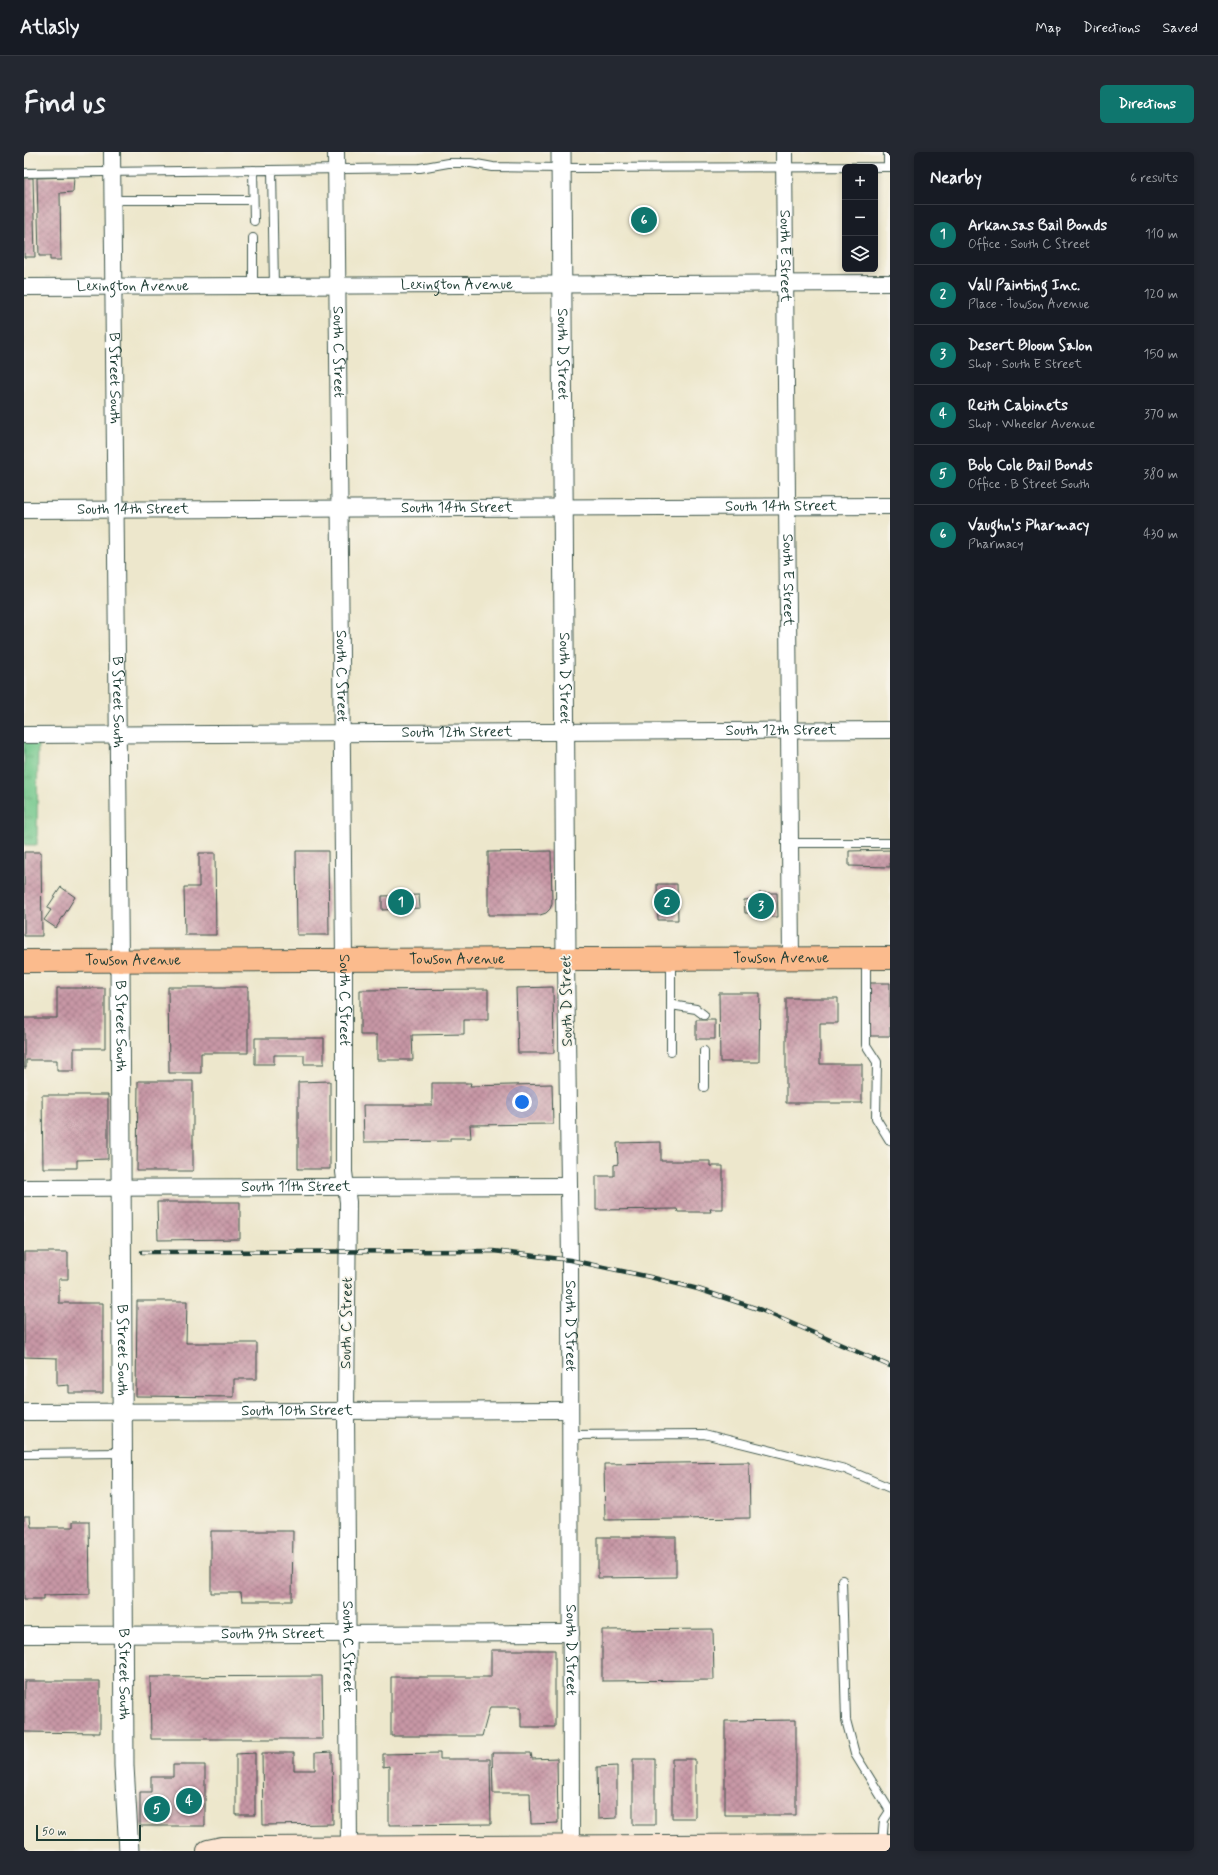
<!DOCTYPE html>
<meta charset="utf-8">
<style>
:root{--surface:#171b24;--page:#242831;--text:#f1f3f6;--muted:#9ea1a6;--line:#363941;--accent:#0f766e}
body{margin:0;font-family:Mynerve,sans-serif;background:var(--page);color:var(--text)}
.controls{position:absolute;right:12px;top:12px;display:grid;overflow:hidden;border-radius:6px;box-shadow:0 2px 6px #0003}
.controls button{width:36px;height:36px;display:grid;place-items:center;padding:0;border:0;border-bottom:1px solid var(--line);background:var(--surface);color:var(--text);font:20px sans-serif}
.scale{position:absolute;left:12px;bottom:10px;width:105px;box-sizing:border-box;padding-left:4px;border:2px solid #1f3d34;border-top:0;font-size:11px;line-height:14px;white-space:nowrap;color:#1f3d34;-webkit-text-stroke:3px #f7f3e8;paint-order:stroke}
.you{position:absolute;left:498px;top:950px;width:14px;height:14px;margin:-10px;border:3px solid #fff;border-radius:50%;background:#1a73e8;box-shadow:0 0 0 6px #1a73e833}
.badge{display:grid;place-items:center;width:26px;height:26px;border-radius:50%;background:var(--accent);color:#fff;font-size:13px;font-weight:700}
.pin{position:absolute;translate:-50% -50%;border:2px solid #fff;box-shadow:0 1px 4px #0006}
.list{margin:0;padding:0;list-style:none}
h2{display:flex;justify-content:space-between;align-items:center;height:52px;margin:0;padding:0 16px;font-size:17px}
h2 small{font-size:13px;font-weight:400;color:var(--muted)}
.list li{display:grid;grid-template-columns:26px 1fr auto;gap:12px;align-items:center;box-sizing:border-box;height:60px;padding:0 16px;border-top:1px solid var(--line)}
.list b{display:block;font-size:15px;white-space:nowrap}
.list p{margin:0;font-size:13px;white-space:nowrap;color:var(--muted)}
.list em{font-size:13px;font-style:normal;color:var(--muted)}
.icon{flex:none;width:22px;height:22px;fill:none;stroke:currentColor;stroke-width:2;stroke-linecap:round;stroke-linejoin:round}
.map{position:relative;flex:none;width:866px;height:1699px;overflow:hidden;border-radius:6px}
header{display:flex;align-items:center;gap:24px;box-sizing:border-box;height:56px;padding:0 20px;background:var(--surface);border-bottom:1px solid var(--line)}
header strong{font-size:19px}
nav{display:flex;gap:22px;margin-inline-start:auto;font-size:14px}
.intro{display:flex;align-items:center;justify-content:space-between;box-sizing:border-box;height:96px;padding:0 24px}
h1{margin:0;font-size:28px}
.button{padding:10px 18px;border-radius:6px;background:var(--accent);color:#fff;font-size:14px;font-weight:700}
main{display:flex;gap:24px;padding:0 24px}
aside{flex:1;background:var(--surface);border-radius:6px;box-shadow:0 2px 6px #0003}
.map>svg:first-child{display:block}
.park{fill:url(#park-tufts);stroke:#498260}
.building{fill:url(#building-cross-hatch)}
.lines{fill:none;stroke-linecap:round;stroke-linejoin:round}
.service-casing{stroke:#3e564b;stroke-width:10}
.minor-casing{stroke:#3e564b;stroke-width:18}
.tertiary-casing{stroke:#3e564b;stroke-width:21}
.secondary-casing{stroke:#3e564b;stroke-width:24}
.primary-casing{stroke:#3e564b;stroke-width:24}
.service{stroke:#fff;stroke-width:8}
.minor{stroke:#fff;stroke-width:16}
.tertiary{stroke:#fff;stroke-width:19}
.secondary{stroke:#fde4d1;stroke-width:22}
.primary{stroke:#fbbb8d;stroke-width:22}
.rail-casing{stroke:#1f3d34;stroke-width:4.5}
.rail{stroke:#f7f3e8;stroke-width:3;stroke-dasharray:9;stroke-linecap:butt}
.labels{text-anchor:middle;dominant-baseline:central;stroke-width:3.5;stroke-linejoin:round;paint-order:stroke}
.street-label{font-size:15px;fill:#1f3d34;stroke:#f7f3e8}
</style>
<header>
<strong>Atlasly</strong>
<nav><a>Map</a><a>Directions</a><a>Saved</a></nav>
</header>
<div class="intro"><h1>Find us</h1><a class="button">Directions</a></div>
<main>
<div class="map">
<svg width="866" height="1699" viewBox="0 0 866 1699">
<defs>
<pattern id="park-tufts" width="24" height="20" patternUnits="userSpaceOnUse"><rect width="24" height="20" fill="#73c88c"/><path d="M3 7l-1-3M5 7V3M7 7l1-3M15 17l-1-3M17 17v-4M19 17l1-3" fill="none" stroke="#5ea473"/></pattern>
<pattern id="building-cross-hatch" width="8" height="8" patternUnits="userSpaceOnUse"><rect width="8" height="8" fill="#c897a6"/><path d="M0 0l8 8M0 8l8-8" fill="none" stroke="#a27c88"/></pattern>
</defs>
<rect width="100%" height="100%" fill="#f7f3e8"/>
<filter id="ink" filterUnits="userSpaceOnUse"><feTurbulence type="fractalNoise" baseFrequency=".025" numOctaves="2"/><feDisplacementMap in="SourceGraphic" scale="8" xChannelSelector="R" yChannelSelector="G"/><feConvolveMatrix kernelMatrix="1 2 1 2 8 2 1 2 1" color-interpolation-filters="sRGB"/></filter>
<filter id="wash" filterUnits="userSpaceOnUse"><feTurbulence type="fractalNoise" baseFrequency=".012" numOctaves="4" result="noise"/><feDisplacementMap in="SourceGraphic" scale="16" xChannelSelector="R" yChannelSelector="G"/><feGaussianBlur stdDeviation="0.9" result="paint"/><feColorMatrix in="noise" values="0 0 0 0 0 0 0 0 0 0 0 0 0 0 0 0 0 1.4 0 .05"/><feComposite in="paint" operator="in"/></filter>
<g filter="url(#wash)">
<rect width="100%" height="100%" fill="#ede7cc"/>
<path class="park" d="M14 582 13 693H0V583Z"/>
<g id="blocks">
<path class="building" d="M50 25 49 40 36 41 37 108H26V104H15L13 26Z
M0 26H9L11 105H0Z
M866 698V715L825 714V699Z
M272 699H304L305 783H273Z
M527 699 528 752 526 757 522 761 516 763H464V700Z
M0 700H17L18 784H0Z
M175 701H191L192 783H161L160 735H175Z
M633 732H653L654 768H634Z
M37 735 51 745 32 776 20 768 27 758 23 756Z
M735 741H753L754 765H735V761H721L720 748 735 747Z
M395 743 396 756 358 758V744Z
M845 831H866V884H845Z
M144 835H224V901H177V921H145Z
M529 835 530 901H494L492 836Z
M33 836H81V896H50V919H33V908H2V916H0V866H33Z
M464 837V868H440V882L388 883 389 908H353V883H336V838Z
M695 841H736L735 910H696Z
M762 846H814V871H796V912H838V951H762Z
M672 868H691V887H672Z
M231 886H300V912H280V903H250V912H231Z
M114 929H169V1019H113Z
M306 929V1017H274V930Z
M408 931H447L446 934 528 932 529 972 446 973 447 986H426V989L340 990 339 953H408Z
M18 943H84V1007L53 1008V1016H19Z
M637 990V1009H686V1014H699V1057H686L687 1060H654L653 1057 572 1058V1024H590V1013L594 1012 593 991Z
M133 1050H216V1087L134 1088Z
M0 1100H44V1127H35V1151H79V1241H45V1233L33 1234V1206L0 1205Z
M113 1149H163L162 1191H233V1227H210V1245L112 1244Z
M725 1310 726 1366 581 1368 580 1312Z
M0 1364H6L7 1375H49V1369H65L66 1442 20 1443V1447H0Z
M187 1379H269L268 1449H218L217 1441H187Z
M574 1385H652V1425L574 1426Z
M689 1477 690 1528 578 1529V1478Z
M467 1498H531V1575H497V1555H466L458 1584H367V1525H467Z
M298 1524 299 1587H127L126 1525Z
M0 1529H76V1581L0 1580Z
M772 1568V1663H701V1569Z
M308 1600 309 1672 239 1673 238 1601H270V1618H291V1601Z
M231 1601V1663H212V1602Z
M416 1601V1607H466L467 1672 365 1673V1614L359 1615V1602Z
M468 1601H507L508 1607 533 1606 534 1671 507 1672 506 1641H469Z
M609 1607H631V1673H609Z
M648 1607H671V1666H648Z
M149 1613H181V1674H116V1640H127V1625H149Z
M593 1614V1666L574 1667 573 1615Z"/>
</g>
</g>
<g filter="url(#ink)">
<use href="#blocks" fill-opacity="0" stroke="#3e564b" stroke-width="1"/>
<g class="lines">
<defs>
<path id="service" d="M864 0V15
M229 18 230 69
M248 18 250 134
M0 21 396 16 424 11H447L469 15 537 16 866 15
M89 48H229
M229 86V134
M767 691H866
M647 807V853L672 857 680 863
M842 807V893L853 910 852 966 866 989
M647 899V853
M680 935V899
M546 1283 680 1282 821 1317 866 1336
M0 1302 99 1301
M818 1428 822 1568 831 1602 866 1659
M858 1692 860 1668 866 1659"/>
<g id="minor">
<path id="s1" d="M88 0 96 809"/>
<path id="s2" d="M312 0 320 807V1020L324 1050 322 1258 325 1695"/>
<path id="s3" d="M760 0 767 807"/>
<path id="s4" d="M0 135 866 131"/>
<path id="s5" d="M0 358 866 354"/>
<path id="s6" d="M0 583 866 578"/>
<path id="s7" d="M542 808 546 1108 547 1699"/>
<path id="s8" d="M0 1036 545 1034"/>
<path id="s9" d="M0 1260 546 1258"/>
<path id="s10" d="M0 1483 547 1481"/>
</g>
<g id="tertiary">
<path id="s11" d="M537 0 542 808"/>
<path id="s12" d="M96 809 100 1614 105 1699"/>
</g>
<path id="secondary" d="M184 1699 198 1696 866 1693"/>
<g id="primary">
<path id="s13" d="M0 809 866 806"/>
</g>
</defs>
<use href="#service" class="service-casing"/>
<use href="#minor" class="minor-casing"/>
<use href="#tertiary" class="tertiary-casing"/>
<use href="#secondary" class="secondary-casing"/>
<use href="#primary" class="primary-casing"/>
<use href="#service" class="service"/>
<use href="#minor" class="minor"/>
<use href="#tertiary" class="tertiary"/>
<use href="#secondary" class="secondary"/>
<use href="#primary" class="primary"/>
<defs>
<path id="rail" d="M118 1100 469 1099 546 1108 626 1125 674 1137 737 1158 866 1214"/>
</defs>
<use href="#rail" class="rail-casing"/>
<use href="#rail" class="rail"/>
</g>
</g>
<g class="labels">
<g class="street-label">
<text stroke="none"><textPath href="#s3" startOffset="104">South E Street</textPath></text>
<text stroke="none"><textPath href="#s4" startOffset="433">Lexington Avenue</textPath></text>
<text stroke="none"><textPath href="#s4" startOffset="109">Lexington Avenue</textPath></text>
<text stroke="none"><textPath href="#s2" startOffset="200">South C Street</textPath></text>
<text stroke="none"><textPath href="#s11" startOffset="202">South D Street</textPath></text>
<text stroke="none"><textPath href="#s1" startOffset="226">B Street South</textPath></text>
<text stroke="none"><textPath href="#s5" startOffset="757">South 14th Street</textPath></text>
<text stroke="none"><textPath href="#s5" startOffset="433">South 14th Street</textPath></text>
<text stroke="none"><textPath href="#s5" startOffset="109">South 14th Street</textPath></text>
<text stroke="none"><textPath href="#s3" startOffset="428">South E Street</textPath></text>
<text stroke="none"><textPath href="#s2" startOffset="524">South C Street</textPath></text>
<text stroke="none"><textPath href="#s11" startOffset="526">South D Street</textPath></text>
<text stroke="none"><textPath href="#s1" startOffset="550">B Street South</textPath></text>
<text stroke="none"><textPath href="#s6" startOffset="757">South 12th Street</textPath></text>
<text stroke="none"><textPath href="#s6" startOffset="433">South 12th Street</textPath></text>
<text stroke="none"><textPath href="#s13" startOffset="757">Towson Avenue</textPath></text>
<text stroke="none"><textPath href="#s13" startOffset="433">Towson Avenue</textPath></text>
<text stroke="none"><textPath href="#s13" startOffset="109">Towson Avenue</textPath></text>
<text stroke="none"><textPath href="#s2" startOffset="848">South C Street</textPath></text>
<text transform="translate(543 849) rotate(-91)">South D Street</text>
<text stroke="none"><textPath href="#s12" startOffset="65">B Street South</textPath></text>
<text stroke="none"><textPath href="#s8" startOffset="272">South 11th Street</textPath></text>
<text transform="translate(323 1171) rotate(-89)">South C Street</text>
<text stroke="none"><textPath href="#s7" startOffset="366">South D Street</textPath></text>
<text stroke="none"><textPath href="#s12" startOffset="389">B Street South</textPath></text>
<text stroke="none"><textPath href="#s9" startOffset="273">South 10th Street</textPath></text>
<text stroke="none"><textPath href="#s10" startOffset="249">South 9th Street</textPath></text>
<text stroke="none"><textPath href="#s2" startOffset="1495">South C Street</textPath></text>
<text stroke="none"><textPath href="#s7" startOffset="690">South D Street</textPath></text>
<text stroke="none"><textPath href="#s12" startOffset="713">B Street South</textPath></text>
</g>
</g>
</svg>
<div class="controls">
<button>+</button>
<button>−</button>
<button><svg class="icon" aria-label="layers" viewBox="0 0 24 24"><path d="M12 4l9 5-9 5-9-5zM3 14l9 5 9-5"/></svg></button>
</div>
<div class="scale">50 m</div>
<div class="you"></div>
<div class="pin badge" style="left:377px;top:750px">1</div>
<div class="pin badge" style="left:643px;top:750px">2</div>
<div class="pin badge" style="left:737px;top:754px">3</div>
<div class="pin badge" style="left:165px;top:1649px">4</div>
<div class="pin badge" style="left:133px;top:1657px">5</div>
<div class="pin badge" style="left:620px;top:68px">6</div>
</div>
<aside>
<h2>Nearby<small>6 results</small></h2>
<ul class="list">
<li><span class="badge">1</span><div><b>Arkansas Bail Bonds</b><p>Office · South C Street</p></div><em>110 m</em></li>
<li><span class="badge">2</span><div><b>Vall Painting Inc.</b><p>Place · Towson Avenue</p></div><em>120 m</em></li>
<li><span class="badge">3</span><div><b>Desert Bloom Salon</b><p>Shop · South E Street</p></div><em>150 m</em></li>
<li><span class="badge">4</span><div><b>Reith Cabinets</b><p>Shop · Wheeler Avenue</p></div><em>370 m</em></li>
<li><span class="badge">5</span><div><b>Bob Cole Bail Bonds</b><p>Office · B Street South</p></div><em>380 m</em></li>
<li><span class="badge">6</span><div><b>Vaughn's Pharmacy</b><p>Pharmacy</p></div><em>430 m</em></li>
</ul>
</aside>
</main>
